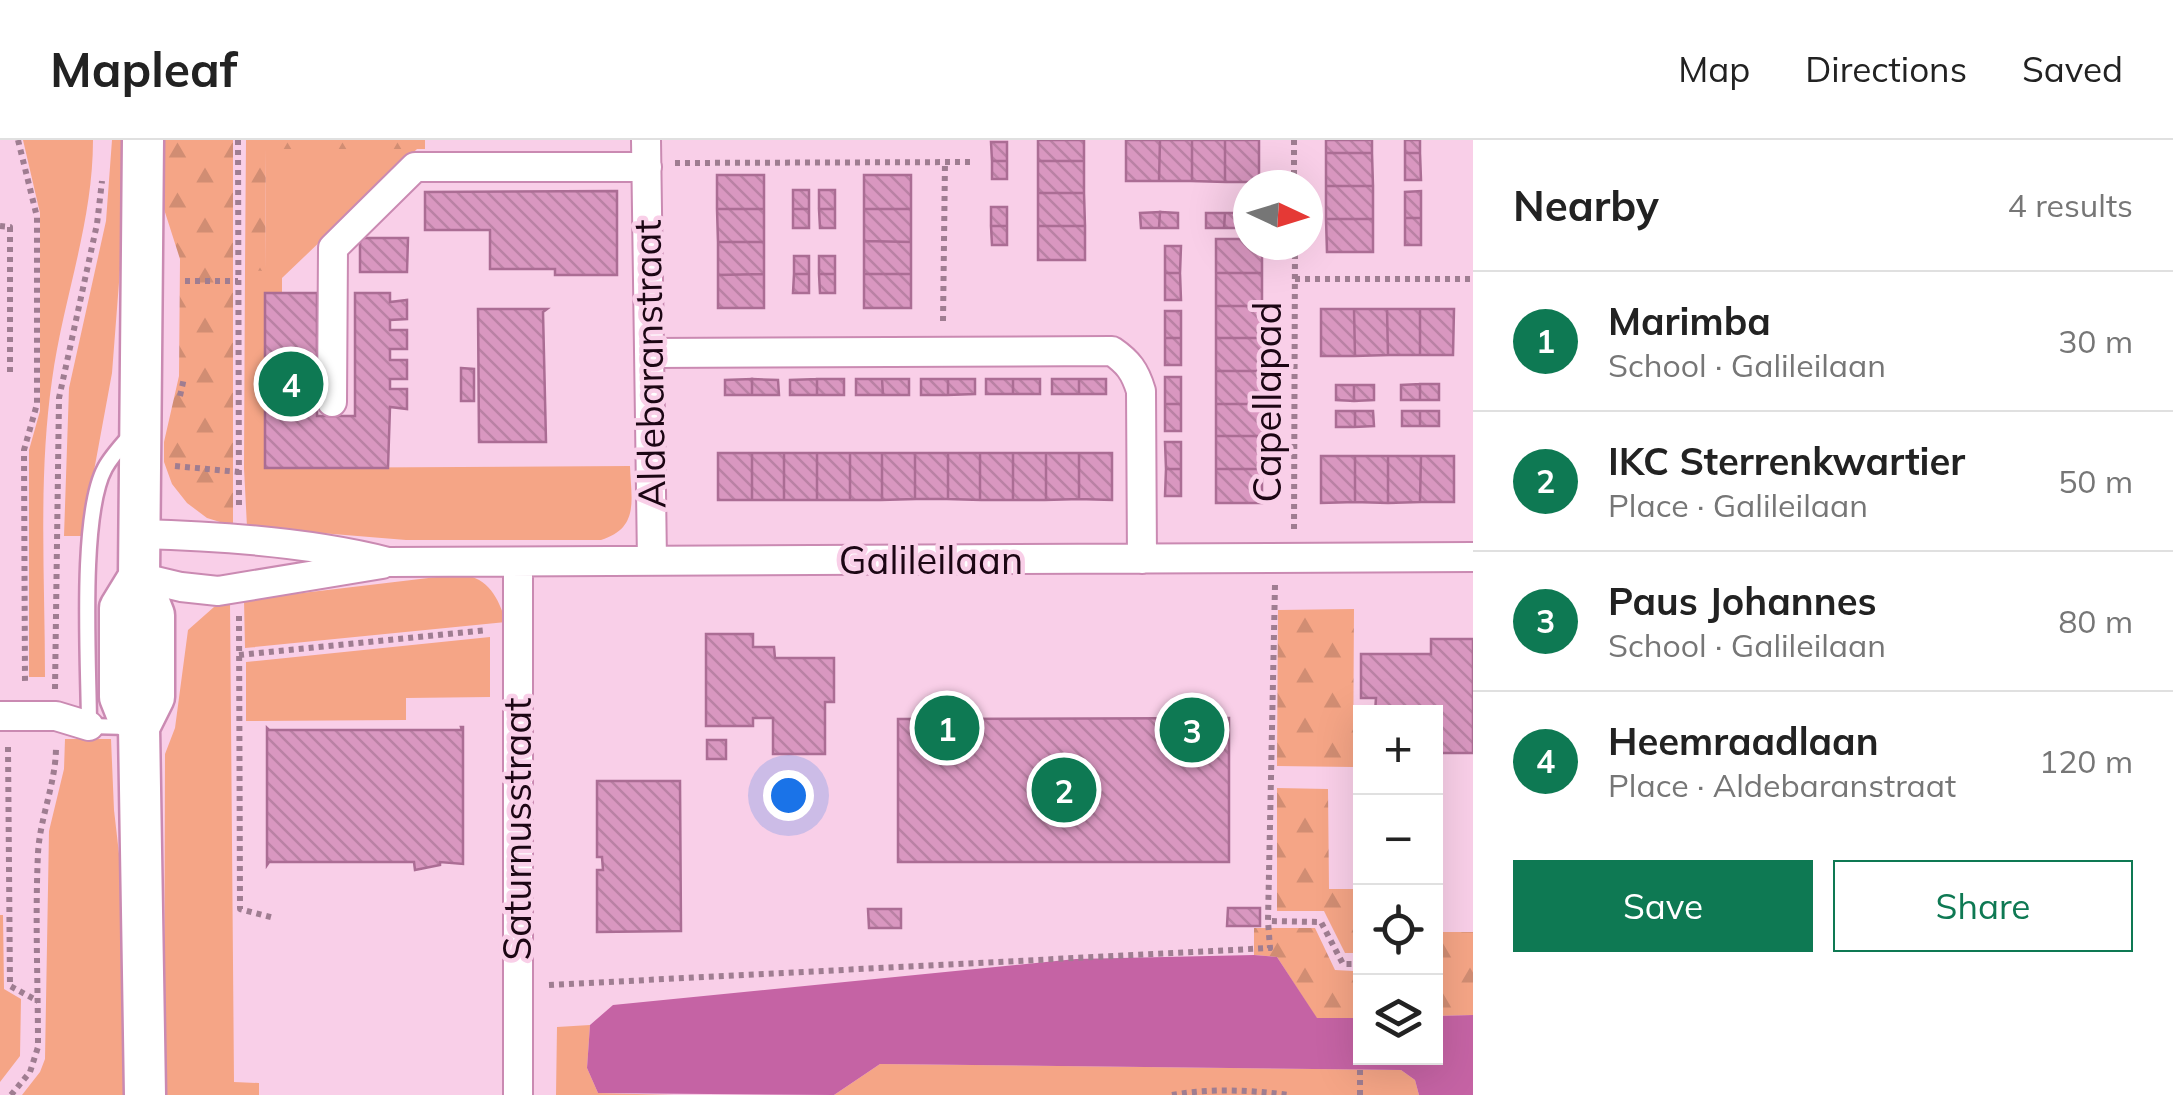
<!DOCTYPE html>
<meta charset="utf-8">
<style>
:root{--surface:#fff;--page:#f2f2f2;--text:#222;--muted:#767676;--line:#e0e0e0;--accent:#0e7953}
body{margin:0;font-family:Mulish,sans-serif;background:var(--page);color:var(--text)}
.controls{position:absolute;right:30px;bottom:30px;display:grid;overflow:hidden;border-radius:0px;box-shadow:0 10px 40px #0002}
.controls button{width:90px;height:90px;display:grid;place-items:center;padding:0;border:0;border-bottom:2px solid var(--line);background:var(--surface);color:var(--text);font:50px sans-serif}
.compass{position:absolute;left:1233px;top:30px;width:90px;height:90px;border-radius:50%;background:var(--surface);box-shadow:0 10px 40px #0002;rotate:94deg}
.you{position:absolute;left:788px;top:655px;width:35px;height:35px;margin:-25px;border:8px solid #fff;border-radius:50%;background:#1a73e8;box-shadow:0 0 0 15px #1a73e833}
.badge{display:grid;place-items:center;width:65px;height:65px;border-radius:50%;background:var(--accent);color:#fff;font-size:32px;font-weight:700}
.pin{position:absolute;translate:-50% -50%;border:5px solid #fff;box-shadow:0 2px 10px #0006}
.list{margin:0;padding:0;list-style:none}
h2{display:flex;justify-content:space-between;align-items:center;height:130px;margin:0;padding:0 40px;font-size:42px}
h2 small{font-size:32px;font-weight:400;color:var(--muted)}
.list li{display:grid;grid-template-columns:65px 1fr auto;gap:30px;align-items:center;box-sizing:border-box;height:140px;padding:0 40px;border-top:2px solid var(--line)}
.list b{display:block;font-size:38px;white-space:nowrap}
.list p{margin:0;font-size:32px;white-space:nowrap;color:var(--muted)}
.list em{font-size:32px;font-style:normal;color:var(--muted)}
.actions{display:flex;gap:20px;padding:30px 40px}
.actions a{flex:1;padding:22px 0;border:2px solid var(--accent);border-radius:0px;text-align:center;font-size:35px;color:var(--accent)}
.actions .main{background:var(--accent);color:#fff}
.icon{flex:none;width:55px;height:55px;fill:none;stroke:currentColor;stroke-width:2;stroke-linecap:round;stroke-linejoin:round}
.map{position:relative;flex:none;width:1473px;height:955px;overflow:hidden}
header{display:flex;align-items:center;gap:60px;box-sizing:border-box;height:140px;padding:0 50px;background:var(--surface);border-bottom:2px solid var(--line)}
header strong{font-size:48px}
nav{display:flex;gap:55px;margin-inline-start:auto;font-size:35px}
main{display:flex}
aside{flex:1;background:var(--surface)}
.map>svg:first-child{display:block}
.green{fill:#f5a586}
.forest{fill:url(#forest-firs)}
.water{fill:#c563a4}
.building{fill:url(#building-back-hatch);stroke:#ab6d94;stroke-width:2.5}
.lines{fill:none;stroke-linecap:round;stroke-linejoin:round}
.lane-casing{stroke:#ca8ab2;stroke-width:19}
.street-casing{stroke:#ca8ab2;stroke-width:32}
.secondary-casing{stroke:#ca8ab2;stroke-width:45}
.path{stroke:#9f7d91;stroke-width:6;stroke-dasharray:5 5;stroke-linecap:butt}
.lane{stroke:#fff;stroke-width:14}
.street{stroke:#fff;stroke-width:28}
.secondary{stroke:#fff;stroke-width:40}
.labels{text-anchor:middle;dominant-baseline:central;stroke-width:9;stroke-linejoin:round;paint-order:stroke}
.street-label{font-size:38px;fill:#1c0614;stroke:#f9cfe8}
</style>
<header>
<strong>Mapleaf</strong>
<nav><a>Map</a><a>Directions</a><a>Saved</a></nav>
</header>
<main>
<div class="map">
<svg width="1473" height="955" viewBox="0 0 1473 955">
<defs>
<pattern id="forest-firs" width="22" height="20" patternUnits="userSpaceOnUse" patternTransform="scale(2.5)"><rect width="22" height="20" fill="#f5a586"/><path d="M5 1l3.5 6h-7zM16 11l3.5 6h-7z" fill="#d18d73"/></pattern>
<pattern id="building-back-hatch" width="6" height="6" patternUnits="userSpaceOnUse" patternTransform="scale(2.5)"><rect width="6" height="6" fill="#d997c0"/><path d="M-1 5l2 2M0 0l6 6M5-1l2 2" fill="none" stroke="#ba81a4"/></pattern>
</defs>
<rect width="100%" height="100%" fill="#f9cfe8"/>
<path class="green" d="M23 0H93C93 83 63 159 52 240 38 337 45 439 45 537H29V310L40 271V73Z
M112 0H125L123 91 112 233 82 396H64L69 248 106 81Z
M266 9H417L282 138V153L265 154V328L630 326C631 359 640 388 601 400H406L247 387 244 328 245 130H265Z
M462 434C489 439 498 457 506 482L245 508 244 460Z
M230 462 234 942 259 943V955H164L165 614 175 588 188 490 214 467Z
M490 497V557L406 558V580L246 581V522Z
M65 599H111L114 670 122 740 127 955H22L40 932 45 919 49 691 64 629Z
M0 775H3L4 849 21 859 20 916 0 942Z
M590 885 587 928 598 953 674 955H556L557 887Z
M880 924 1401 930 1415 940 1419 955H834Z"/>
<path class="forest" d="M163 0H233V386L207 378 187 363 172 344 164 322V302L179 236 180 119 163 66Z
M246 0H425V9H266L265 131 245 130Z
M1354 469 1353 627 1277 626 1278 470Z
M1277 648 1328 649 1329 749H1360V813H1345L1324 771H1277Z
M1254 788H1315L1335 830 1353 831V878L1317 879 1277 817 1254 815Z
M1436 792H1473V875L1436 876Z"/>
<path class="water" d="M1254 815 1277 817 1317 878H1360V918H1436V876L1473 875V955H1419L1415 940 1401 930 880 924 834 955 598 953 587 928 590 885 613 865 1076 819Z"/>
<path class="building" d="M1038 0H1084V21H1038Z
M1126 0H1160L1159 41H1126Z
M1160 0H1192V41H1159Z
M1192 0H1225V42L1192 41Z
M1225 0H1259V42H1225Z
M1326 0H1372V13H1326Z
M1405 0H1420V13H1405Z
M991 2H1007V21H992Z
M1326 13H1372L1373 46H1326Z
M1405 13H1420L1421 40H1405Z
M992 21H1007V39H992Z
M1038 21H1084V53H1038Z
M717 35H764V69H717Z
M864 35H911V69H864Z
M1326 46H1373V79H1326Z
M793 50H809V69H793Z
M819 50H835V69H819Z
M617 51V135H555V129H490V90H425V52Z
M1421 51V78H1405V52Z
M1038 53H1084L1085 86H1038Z
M991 67H1007V86H991Z
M717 69H764V102H718Z
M793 69H809V88H793Z
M819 69H835V88H820Z
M864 69H911V102L864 101Z
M1160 72 1159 88H1141L1140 73Z
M1160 72 1178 73V88H1159Z
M1206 73H1225L1224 88H1206Z
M1225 73H1243V88H1224Z
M1405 78H1421V105H1405Z
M1326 79H1373V112H1327Z
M991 86H1007V105H992Z
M1038 86H1085V120H1038Z
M360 98H408L407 132H360Z
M1216 99H1248V105H1262V133H1216Z
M864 101 911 102V134H864Z
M718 102H764V134L718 135Z
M1165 106H1181L1180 133H1165Z
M794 116H809V134H794Z
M819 116H835V134H819Z
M1165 133H1180L1181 160H1165Z
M1216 133H1262V166H1216Z
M764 134V168H718V135Z
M794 134H809V153H793Z
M819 134H835V153H820Z
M864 134H911V168H864Z
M265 153H317V276H355V153H390V162L407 160V179L390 180V190H407V209H390V220H407V239H390V249H407V269L390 267 388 328H265Z
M1216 166H1262L1263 198H1216Z
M478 169H547L543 172 546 302H479Z
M1321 169H1354L1355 216H1321Z
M1354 169H1387L1388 215 1355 216Z
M1387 169H1420V215H1388Z
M1420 169H1454L1453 215H1420Z
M1165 171H1181V198H1165Z
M1165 198H1181V225H1165Z
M1216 198H1263V231H1216Z
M461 228 474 229V261H461Z
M1216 231H1263V264H1216Z
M1165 237H1181V264H1165Z
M752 239 778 240 779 255H752Z
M752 239V255H725V240Z
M817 239V255H790V240Z
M817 239H844V255H817Z
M856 239H882L883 255H856Z
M882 239H909V255H883Z
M921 239H948V255H921Z
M948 239H975V254L948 255Z
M986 239H1013V254H986Z
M1013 239H1040V254H1013Z
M1052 239H1079V254H1052Z
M1079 239H1106V254H1079Z
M1420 244H1439V260H1420Z
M1420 244V260H1401V245Z
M1336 245H1354V261L1336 260Z
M1354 245H1374V260L1354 261Z
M1165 264H1181V291H1165Z
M1216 264H1263V296H1216Z
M1336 271H1355V287H1336Z
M1355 271H1373L1374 286 1355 287Z
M1402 271H1420V286H1402Z
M1420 271H1439V286H1420Z
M1216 296H1263L1262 329H1216Z
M1165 302H1181V329H1166Z
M718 313H752V360H718Z
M752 313H784V360H752Z
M784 313H817V360H784Z
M817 313H850V360H817Z
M850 313H882V360H850Z
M882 313H915V359L882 360Z
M915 313H948V359H915Z
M948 313H980V360L948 359Z
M980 313H1013V360H980Z
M1013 313H1046V360H1013Z
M1046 313H1079V359L1046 360Z
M1079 313H1112V360L1079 359Z
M1321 316H1355V362L1321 363Z
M1355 316H1388V363L1355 362Z
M1388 316H1421L1420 362 1388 363Z
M1421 316H1454V362H1420Z
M1166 329H1181V356H1165Z
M1216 329H1262V363H1216Z
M706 494H753V507H774L775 518H834V562H825V614H773V578H753V586H706Z
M1431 499H1473V613H1436V572H1375L1376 558H1361V514H1431Z
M1229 578V722H898V579Z
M461 587H463V724L440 722V725L415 730 414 722H269L267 725V588L269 590H462Z
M707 600H726V619H707Z
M597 641H680L681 791 597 792V730H603L602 717H597Z
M1228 768H1260V786H1227Z
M868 769H901V788H869Z"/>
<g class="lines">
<defs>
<path id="lane" d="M128 587 89 586C89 527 79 376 105 328 111 317 121 306 129 297"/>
<path id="street" d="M646 0 652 421
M649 213 1112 211C1128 222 1135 231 1141 251L1142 419
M332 262 333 108 415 27H647
M140 394C220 396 311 402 388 422L1473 417
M139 437 181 447 218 451 382 424
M0 576H56L89 586
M518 955V422"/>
<path id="secondary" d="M143 0 139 437 154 475V557L139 587 145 955
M139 587 126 572 120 557V468L139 437"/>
</defs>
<use href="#lane" class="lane-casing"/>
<use href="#street" class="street-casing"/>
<use href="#secondary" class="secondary-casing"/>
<path class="path" d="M18 0 37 77V264L24 310 25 545
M238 0 239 368
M1294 0V45
M675 23 974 22
M0 86 10 87V235
M1295 139H1473
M185 141H238
M943 181 945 22
M180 256 184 238
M175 326 239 332
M1294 389 1295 105
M1275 445 1268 781 1321 782 1343 824H1360
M239 476 240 769 274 778
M239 515 487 490
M55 549 59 258 97 84 102 41
M8 607 10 846 38 861
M549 845 1270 808 1268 781
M11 955 30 932 38 907C38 842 35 777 38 713 40 677 56 643 56 607
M1172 955C1212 948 1249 950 1289 955
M1360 955V903"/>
<use href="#lane" class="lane"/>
<use href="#street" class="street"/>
<use href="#secondary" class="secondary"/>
</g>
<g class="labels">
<g class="street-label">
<text transform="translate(649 224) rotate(-91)">Aldebaranstraat</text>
<text transform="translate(1267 262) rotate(-90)">Capellapad</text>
<text x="931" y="420">Galileilaan</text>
<text transform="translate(517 689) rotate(-90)">Saturnusstraat</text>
</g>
</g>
</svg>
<div class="controls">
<button>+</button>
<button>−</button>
<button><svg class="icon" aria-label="locate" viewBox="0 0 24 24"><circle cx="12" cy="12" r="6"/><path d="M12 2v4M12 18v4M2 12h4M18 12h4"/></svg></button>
<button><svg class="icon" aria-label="layers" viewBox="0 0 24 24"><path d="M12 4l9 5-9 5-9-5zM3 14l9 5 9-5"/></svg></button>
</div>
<svg class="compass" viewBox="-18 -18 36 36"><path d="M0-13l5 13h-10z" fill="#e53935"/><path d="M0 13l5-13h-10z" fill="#767676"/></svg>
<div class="you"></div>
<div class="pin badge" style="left:947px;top:588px">1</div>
<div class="pin badge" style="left:1064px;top:650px">2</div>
<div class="pin badge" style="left:1192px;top:590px">3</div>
<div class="pin badge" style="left:291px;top:244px">4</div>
</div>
<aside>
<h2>Nearby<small>4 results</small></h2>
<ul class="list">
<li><span class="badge">1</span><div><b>Marimba</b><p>School · Galileilaan</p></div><em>30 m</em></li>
<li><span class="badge">2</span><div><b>IKC Sterrenkwartier</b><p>Place · Galileilaan</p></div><em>50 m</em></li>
<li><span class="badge">3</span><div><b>Paus Johannes</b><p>School · Galileilaan</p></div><em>80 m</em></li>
<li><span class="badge">4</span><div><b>Heemraadlaan</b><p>Place · Aldebaranstraat</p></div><em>120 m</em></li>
</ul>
<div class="actions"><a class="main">Save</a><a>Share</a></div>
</aside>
</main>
